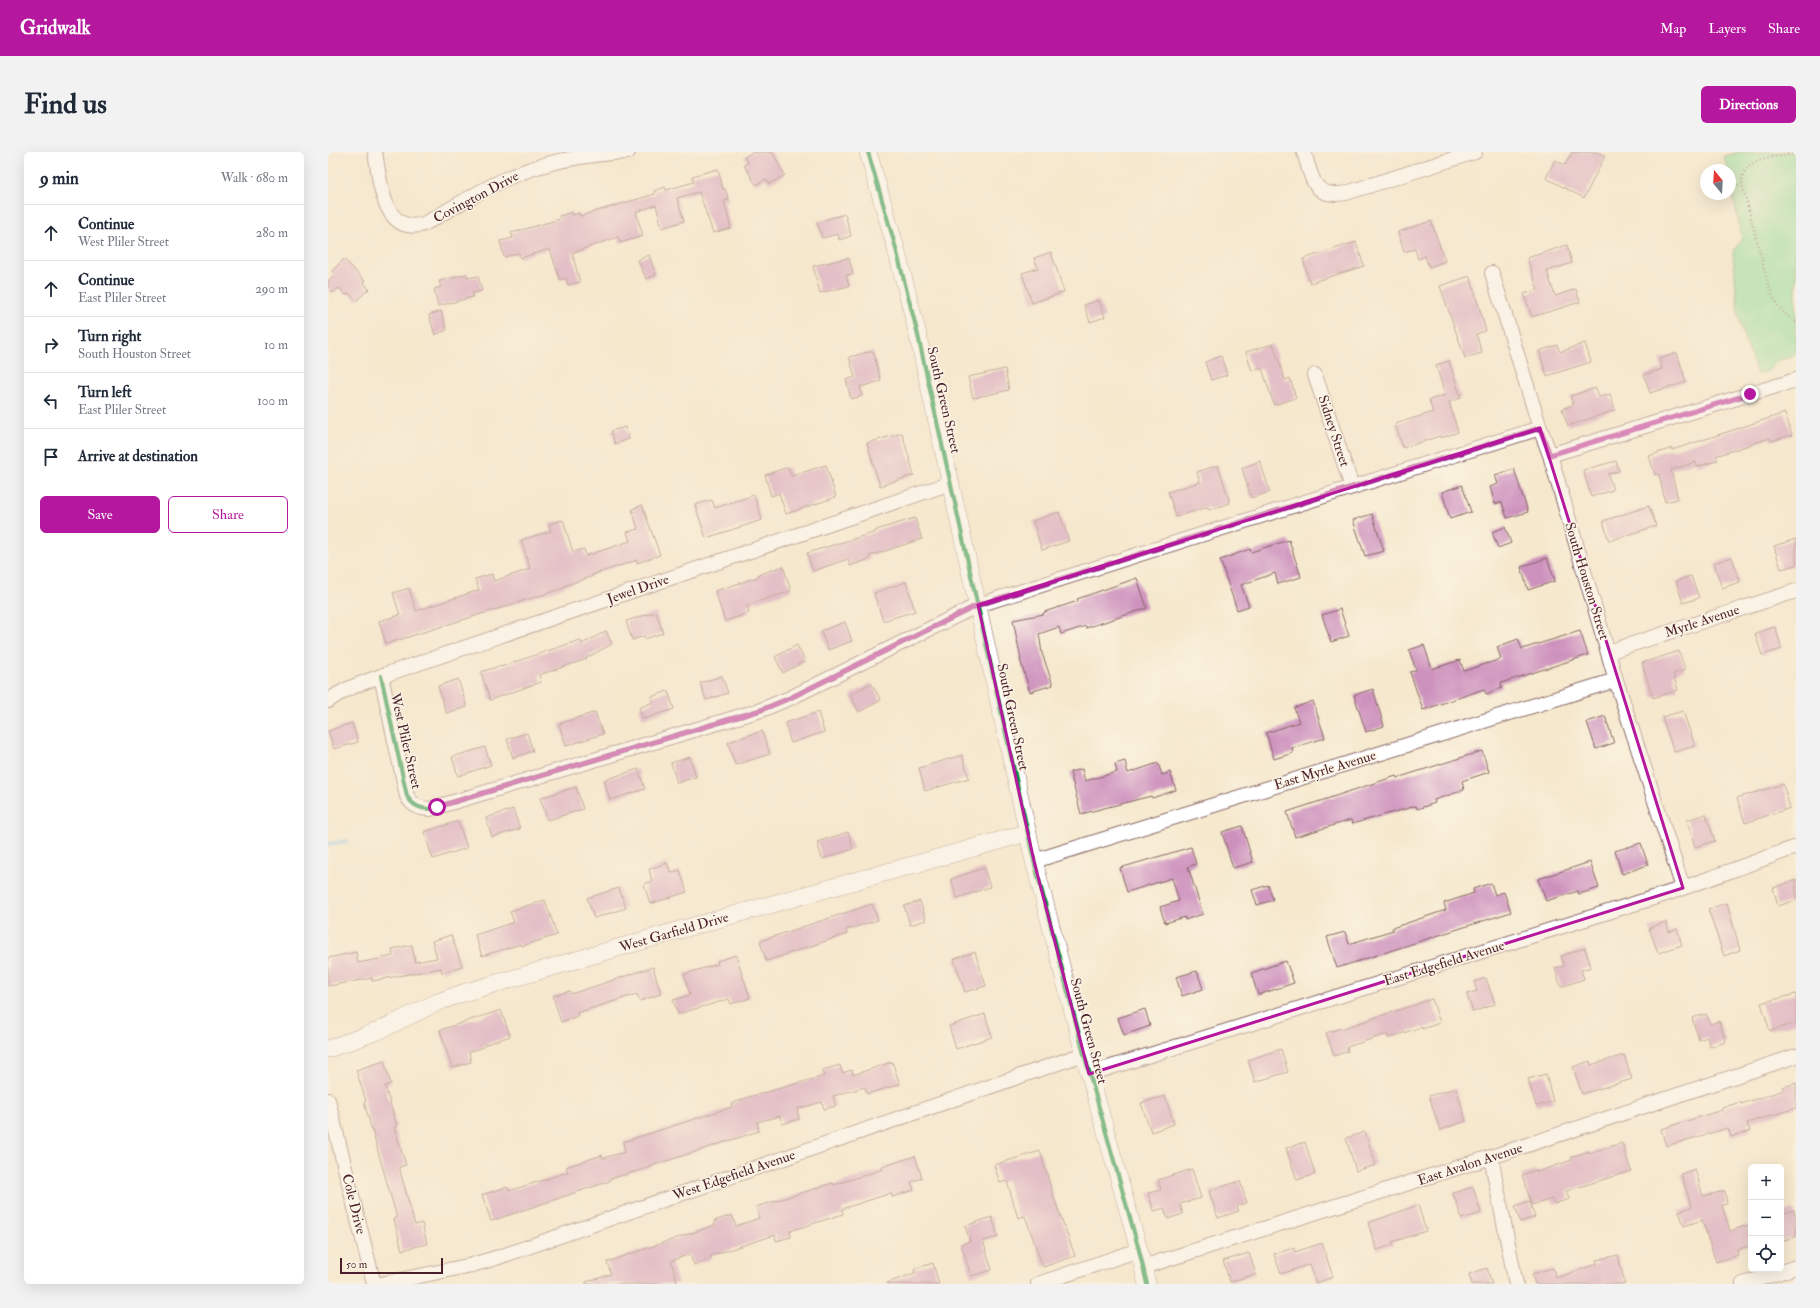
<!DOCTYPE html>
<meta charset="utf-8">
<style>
:root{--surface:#fff;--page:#f2f2f3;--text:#1f2937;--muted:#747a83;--line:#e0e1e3;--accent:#b5179e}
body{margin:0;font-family:"IM FELL Double Pica",serif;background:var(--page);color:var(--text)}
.controls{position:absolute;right:12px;bottom:12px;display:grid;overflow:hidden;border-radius:6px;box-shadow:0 4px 16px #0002}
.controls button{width:36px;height:36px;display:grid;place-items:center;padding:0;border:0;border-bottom:1px solid var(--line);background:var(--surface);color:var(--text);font:20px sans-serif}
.compass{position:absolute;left:1372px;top:12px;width:36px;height:36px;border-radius:50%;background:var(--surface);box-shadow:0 4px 16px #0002;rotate:342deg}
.scale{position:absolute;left:12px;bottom:10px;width:103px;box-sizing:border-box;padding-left:4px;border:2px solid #4a1f2b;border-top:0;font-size:11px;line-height:14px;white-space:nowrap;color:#4a1f2b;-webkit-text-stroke:3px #fcf5e5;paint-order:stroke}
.stop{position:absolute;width:12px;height:12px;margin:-9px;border:3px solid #b5179e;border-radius:50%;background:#fff}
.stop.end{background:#b5179e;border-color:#fff;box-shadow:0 1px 4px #0008}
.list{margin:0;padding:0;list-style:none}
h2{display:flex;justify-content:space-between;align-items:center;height:52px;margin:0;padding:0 16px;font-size:17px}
h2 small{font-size:13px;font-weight:400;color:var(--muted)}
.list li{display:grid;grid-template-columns:26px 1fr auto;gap:12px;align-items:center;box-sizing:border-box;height:56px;padding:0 16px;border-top:1px solid var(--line)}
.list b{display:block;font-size:15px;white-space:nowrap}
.list p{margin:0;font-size:13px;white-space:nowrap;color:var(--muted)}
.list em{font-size:13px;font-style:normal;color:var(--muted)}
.actions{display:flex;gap:8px;padding:12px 16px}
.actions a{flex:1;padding:9px 0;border:1px solid var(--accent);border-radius:6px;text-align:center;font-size:14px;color:var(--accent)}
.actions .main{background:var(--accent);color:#fff}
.icon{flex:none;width:22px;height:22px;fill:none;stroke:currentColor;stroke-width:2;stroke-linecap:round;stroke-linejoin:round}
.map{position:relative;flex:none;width:1468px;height:1132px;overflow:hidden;border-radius:6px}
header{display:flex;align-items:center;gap:24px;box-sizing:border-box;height:56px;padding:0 20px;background:var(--accent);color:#fff}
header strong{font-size:19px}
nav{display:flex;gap:22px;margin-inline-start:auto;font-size:14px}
.intro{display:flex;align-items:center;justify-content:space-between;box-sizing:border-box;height:96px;padding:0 24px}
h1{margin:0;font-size:28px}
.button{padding:10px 18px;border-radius:6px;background:var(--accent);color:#fff;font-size:14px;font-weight:700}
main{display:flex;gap:24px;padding:0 24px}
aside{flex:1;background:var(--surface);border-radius:6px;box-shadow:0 4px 16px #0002}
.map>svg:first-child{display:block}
.green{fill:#8edf9e;stroke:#6c7f64}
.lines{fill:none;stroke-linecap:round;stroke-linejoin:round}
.stream{stroke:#74bfee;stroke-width:4}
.building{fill:#cd91be}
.minor-casing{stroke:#866564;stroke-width:16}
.tertiary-casing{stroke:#866564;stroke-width:18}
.path{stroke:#866564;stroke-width:2.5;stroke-dasharray:1 3;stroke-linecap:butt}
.minor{stroke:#fff;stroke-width:14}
.tertiary{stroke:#fff;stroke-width:17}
.cycleway-casing{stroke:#fcf5e5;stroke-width:6}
.cycleway{stroke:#00873e;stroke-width:4}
.route{stroke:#b5179e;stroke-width:5}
.marked{fill:none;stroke:#b5179e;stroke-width:3;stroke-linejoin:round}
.labels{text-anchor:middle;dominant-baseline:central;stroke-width:3;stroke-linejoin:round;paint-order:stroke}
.street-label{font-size:14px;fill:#4a1f2b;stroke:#fcf5e5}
</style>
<header>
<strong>Gridwalk</strong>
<nav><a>Map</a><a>Layers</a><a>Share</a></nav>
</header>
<div class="intro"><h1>Find us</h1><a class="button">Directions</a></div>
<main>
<aside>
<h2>9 min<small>Walk · 680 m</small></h2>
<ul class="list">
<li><svg class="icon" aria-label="ahead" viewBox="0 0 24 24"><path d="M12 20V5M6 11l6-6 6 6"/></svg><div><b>Continue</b><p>West Pliler Street</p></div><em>280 m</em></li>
<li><svg class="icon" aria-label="ahead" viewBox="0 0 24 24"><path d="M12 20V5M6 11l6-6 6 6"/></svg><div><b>Continue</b><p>East Pliler Street</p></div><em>290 m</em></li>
<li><svg class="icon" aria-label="right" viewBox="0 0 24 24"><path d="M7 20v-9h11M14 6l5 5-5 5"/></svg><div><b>Turn right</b><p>South Houston Street</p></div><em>10 m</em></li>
<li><svg class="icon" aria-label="left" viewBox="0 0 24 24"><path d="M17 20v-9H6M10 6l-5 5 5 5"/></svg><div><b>Turn left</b><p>East Pliler Street</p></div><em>100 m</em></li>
<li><svg class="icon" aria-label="arrive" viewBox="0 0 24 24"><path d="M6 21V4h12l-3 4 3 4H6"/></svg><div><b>Arrive at destination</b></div></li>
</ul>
<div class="actions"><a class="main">Save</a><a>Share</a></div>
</aside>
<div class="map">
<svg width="1468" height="1132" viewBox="0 0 1468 1132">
<rect width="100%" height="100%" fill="#fcf5e5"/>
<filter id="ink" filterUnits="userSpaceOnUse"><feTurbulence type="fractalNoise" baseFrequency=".025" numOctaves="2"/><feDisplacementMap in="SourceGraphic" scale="8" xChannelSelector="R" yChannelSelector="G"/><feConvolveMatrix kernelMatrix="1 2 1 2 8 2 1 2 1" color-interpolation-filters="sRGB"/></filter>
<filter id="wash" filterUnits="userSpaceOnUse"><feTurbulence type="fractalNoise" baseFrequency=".012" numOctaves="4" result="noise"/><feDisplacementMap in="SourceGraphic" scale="16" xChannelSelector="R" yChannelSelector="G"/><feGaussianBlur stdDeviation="0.9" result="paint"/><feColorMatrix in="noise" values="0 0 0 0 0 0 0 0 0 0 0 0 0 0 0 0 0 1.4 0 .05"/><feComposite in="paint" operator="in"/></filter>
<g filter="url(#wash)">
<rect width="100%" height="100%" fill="#f5e8cd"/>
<path class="green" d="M1413 0H1468V203L1449 209 1440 219 1429 222 1417 188 1410 162 1405 101 1414 86 1402 31V18H1399L1396 4Z"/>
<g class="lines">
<path class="stream" d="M0 692 19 689"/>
</g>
<g id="blocks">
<path class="building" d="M425 0H444L457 23 441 32 438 27 428 33 416 13 420 11 416 5Z
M1244 0H1269L1277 4 1256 46 1218 26 1227 8 1237 13Z
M390 17 395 37H397L401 48 396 49 403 76 385 81 371 40 349 46 356 69 334 76 328 53 308 60 315 84 292 91 290 85 244 101 252 130 240 133 238 126 232 128 222 97 192 106 191 101 176 105 172 89 185 86 183 81 232 67 231 64 244 60 245 63 251 61 252 64 327 42 326 39 337 35 338 38 366 30 364 24Z
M517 62 523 84 511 88 510 82 494 86 489 70Z
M1103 69 1117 109 1101 115 1097 104 1090 107 1087 97 1076 100 1070 80Z
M1028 90 1036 114 982 131 975 107Z
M1239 93 1244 111 1219 119 1227 144 1248 137 1252 150 1204 165 1196 142 1210 138 1199 106Z
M723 100 736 140 704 151 694 121 710 116 706 106Z
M321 103 328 123 318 127 310 108Z
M521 106 525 122 518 123 521 134 492 141 485 114Z
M16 107 37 129 35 130 41 137 28 149 21 141 18 143 11 136 5 141 0 136V129L7 122 4 119Z
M139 122 140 126 150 124 154 139 144 141 145 145 110 154 106 137 113 135 111 129Z
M1142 124 1158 179 1148 182 1154 201 1137 206 1112 134Z
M771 148 777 165 762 170 756 153Z
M113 159 119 178 107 183 101 163Z
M1257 191 1263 210 1219 224 1211 199 1229 193 1232 200Z
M945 192 957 228 962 226 968 246 946 253 934 216 924 219 918 200Z
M545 199 553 229 532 235 534 244 523 247 518 228 527 225 521 205Z
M1349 201 1358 230 1322 241 1316 223 1334 217 1331 207Z
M893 204 899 223 883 228 877 210Z
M1121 209 1133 246 1121 250 1130 280 1113 286 1112 284 1075 296 1067 272 1105 260 1101 248 1117 243 1108 213Z
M677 217 681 238 645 246 640 225Z
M1268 236 1271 245 1282 242 1287 258 1240 274 1234 257 1245 253 1242 244Z
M1457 261 1464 283 1443 289 1442 286 1388 304 1390 308 1369 315 1368 310 1343 318 1350 347 1337 350 1331 322 1327 323 1321 304 1344 296V298Z
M297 275 301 287 287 292 283 279Z
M574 281 586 323 552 334 539 291Z
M932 309 942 340 923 346 914 316Z
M1288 309 1291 319 1280 322 1285 338 1263 345 1255 318Z
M498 313 508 345 458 362 451 341 443 344 437 323 460 315 463 324Z
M890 313 902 351 881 358 880 355 848 365 840 340 872 330 869 320Z
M1186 317 1200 360 1179 366 1174 350 1167 352 1162 335 1170 332 1167 323Z
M1134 333 1143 360 1122 367 1114 340Z
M426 343 434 368 378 386 367 353 384 348 387 356Z
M314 353 332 403 309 411V408L264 423 265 424 236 434V436L58 492 51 469 72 463 65 441 81 436 88 459 151 438 147 427 164 422 166 429 202 417 193 388 223 379 221 372 235 368 245 400 256 397 258 404 302 389 299 380 310 377 304 357Z
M1321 354 1328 374 1281 389 1275 369Z
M731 360 741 389 714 398 705 369Z
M1044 362 1056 399 1037 404 1025 368Z
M587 366 594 387 541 404 542 407 522 414 520 407 485 419 479 401 548 380V378Z
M1177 375 1183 391 1170 396 1164 380Z
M1468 387V413L1453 417 1446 394Z
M961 388 973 425 950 432 947 421 913 433 921 454 909 458 892 408 922 397 923 400Z
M1404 405 1412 430 1394 436 1386 411Z
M1219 406 1227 429 1200 438 1193 415Z
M455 414 463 439 419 453 421 461 397 469 387 439 430 425V423Z
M1363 424 1371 446 1355 451 1348 429Z
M809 426 819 456 758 476V474L733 482 731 475 711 482 714 501 725 533 702 540 692 507H693L685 468 716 462V460L750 449 749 447Z
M578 430 587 459 555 469 546 441Z
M1012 457 1021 484 1003 490 994 463Z
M328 460 335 481 317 487 316 484 304 488 298 469Z
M517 470 524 489 500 498 493 479Z
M1447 475 1454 497 1434 503 1427 481Z
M278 479 284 492 258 506 259 507 211 523 213 530 162 548 153 520 171 514 172 515 252 488 254 492Z
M1252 479 1260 503 1173 531 1174 536 1158 542 1156 537 1095 558 1082 520 1088 518 1081 498 1096 493 1104 517 1132 508 1136 519 1173 507 1169 495 1190 487 1194 497Z
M469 493 477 509 455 521 447 505Z
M1351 499 1357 518 1345 522 1350 538 1325 546 1314 511Z
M394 524 400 541 378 548 372 531Z
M130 527 139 555 118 561 110 534Z
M543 531 553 548 531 560 522 543Z
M1045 537 1056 574 1038 580 1026 543Z
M340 539 346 557 315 567 311 556 325 550 323 545Z
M985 549 997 586 964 596 965 601 946 607 938 581 971 570 966 556Z
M1355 559 1367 594 1346 600 1334 565Z
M267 560 275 582 238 594 231 572Z
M490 560 496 580 463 591 457 571Z
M1277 564 1286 591 1268 597 1259 570Z
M24 571 30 590 6 597 0 579Z
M434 579 442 602 407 613 400 590Z
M199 581 205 599 185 606 179 587Z
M157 595 163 613 130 624 124 605Z
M1154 599 1161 620 1134 629 1136 638 1106 648 1107 651 1089 657 1088 654 1024 672 1023 668 967 685 959 660 1068 624 1069 626Z
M634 603 641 626 597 639 591 616Z
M362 605 368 625 349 631 343 611Z
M797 609 800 621 830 611 834 623 842 620 848 638 824 646 823 644 753 662 742 620 754 617 757 629 789 620 787 612Z
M310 617 317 637 282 648 276 628Z
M1455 632 1462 656 1417 671 1409 646Z
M248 635 255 657 220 668 212 646Z
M185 657 192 677 164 685 158 666Z
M1378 662 1387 689 1367 695 1359 668Z
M130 669 139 696 105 707 96 680Z
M914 674 925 710 905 716 894 680Z
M520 680 525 697 494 707 489 690Z
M1313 691 1320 713 1294 722 1287 699Z
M863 695 868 712 860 715 875 762 857 768V765L837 771 832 755 851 749 844 726 799 740 792 716Z
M1262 710 1271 736 1251 742 1250 739 1218 749 1210 727Z
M339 711 343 721 352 718 359 740 322 752 316 732 324 729 321 717Z
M656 716 662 735 629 746 623 727Z
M1468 728V748L1450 754 1445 736Z
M1163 731 1167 743 1176 740 1183 760 1009 816 999 785 1017 780 1021 792 1065 778 1064 776 1118 758 1116 751 1146 741 1145 737Z
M940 733 945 748 929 753 924 738Z
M291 736 298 756 266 766 259 746Z
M217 748 229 783 194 794 193 792 154 804 147 783 186 770 182 759Z
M592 749 598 768 582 773 576 754Z
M1399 751 1412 798 1396 804 1380 757Z
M544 752 550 768 518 778 519 782 438 809 432 789Z
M1338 770 1341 780 1349 777 1354 793 1330 801 1321 776Z
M123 783 134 814 114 821 113 816 44 829V826L0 834V806L28 800 30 811 65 804 64 797 84 793 87 810 109 806 104 789Z
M1257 796 1263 815 1253 818 1256 827 1233 835 1227 816 1236 814 1233 804Z
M647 800 658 834 637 840 626 807Z
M408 803 422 846 403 852 401 847 350 862 345 848 362 843 356 822 390 812 389 809Z
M958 809 966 831 930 843 923 821Z
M325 815 333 842 312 849 309 842 249 861 250 864 233 870 225 844 242 839 243 842Z
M869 819 875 837 854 844 848 825Z
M1158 826 1167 852 1145 860 1139 842 1149 839 1146 830Z
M1468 842V871L1442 879 1433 851Z
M1104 847 1112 871 1094 877V875L1060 886 1059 882 1019 895 1020 899 1006 904 998 881 1013 876V877Z
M817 857 822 874 796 883 790 866Z
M173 858 182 884 156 893V895L141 900 143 910 124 916 112 878Z
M657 862 664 885 628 897 621 874Z
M1378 862 1382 872 1391 869 1398 890 1382 895 1379 885 1371 888 1364 866Z
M953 897 960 920 927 930 920 908Z
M1296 903 1304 927 1254 942 1245 915 1262 909 1263 913Z
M56 909 63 932 57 934 69 975H66L78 1013 71 1015 87 1073 94 1071 99 1092 74 1098 66 1067 69 1066 36 950 38 949 28 918Z
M564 910 572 932 539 942 537 935 505 944 508 954 496 957 494 950 469 957 471 967 454 972 452 964 429 970 431 979 323 1014V1015L282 1027V1029L163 1069 154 1043 179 1035 181 1039 240 1020 238 1015 274 1003 275 1006 297 1000 295 990 404 955 403 952 421 945 496 924 494 918 512 913 514 921 524 918 525 923Z
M1218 922 1225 950 1208 954 1200 927Z
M1468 931V956L1419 971 1422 979 1403 985 1400 976 1338 994 1333 977 1394 958V956L1412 950 1413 952 1456 938 1455 935Z
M1128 936 1138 969 1112 978 1101 944Z
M837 944 846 972 823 980 813 951Z
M1037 980 1048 1013 1028 1019 1018 986Z
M977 990 987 1022 969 1028 958 996Z
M1294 991 1303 1019 1238 1039 1241 1047 1226 1052 1224 1047 1204 1053 1194 1023 1208 1018 1209 1020 1244 1008 1243 1005 1261 999V1001Z
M712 999 725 1043 747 1104 715 1115 697 1064 690 1066 679 1029 672 1031 666 1013Z
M587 1004 594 1026 583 1030 586 1038 564 1045 563 1041 514 1057 515 1062 462 1079 463 1085 448 1089 447 1083 382 1104 383 1107 366 1113 362 1102 343 1109 350 1132H258V1130L283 1122 279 1110 387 1073 386 1069 404 1063 408 1074 431 1066 428 1055 505 1031 506 1033 555 1017 554 1015Z
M864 1017 873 1046 852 1052 855 1062 840 1067 836 1056 826 1059 820 1041 833 1038 830 1028Z
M1367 1017 1375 1044 1397 1039 1399 1052 1394 1053 1402 1079 1423 1072V1093L1409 1098 1410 1103 1388 1110 1374 1068 1356 1074 1351 1059 1364 1055 1353 1022Z
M912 1029 919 1051 909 1054 911 1059 890 1066 881 1039Z
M1145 1035 1153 1061 1134 1067 1125 1041Z
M1201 1049 1207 1065 1192 1070 1187 1054Z
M1090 1053 1098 1079 1064 1090 1065 1093 1049 1098 1040 1071Z
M1466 1058 1468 1065V1085L1453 1089V1062Z
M664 1065 670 1085 655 1089 664 1118 643 1124 633 1092 642 1089 637 1074Z
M994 1091 1005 1125 988 1131 982 1112 953 1122 946 1102 966 1096 967 1100Z
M921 1101 928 1122 902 1130 895 1109Z
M1290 1103 1297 1132H1207L1204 1122 1225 1116 1228 1126 1269 1112 1268 1108Z
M605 1111 611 1132H560L559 1131 587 1121 586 1117Z
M1159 1116 1164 1132H1144L1141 1122Z"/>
</g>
</g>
<g filter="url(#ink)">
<use href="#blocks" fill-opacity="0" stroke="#866564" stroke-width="1"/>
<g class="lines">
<defs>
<path id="minor" d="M47 0C52 27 54 84 96 72 125 56 152 38 182 25 219 9 259 2 300 0
M976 0C984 26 985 47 1018 41L1147 0
M1164 121 1212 276 1222 303 1288 528 1355 736
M987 223 1024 335
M1222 303 1468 228
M1280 500 1468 439
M53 524 79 644C84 653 91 657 102 657L433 558 462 546 650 453 1212 276
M0 549C16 537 34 531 53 524L623 331
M706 709 1288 528
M761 922 1344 740 1468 695
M0 948 46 1132
M1163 1005 1188 1132
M815 1115 1163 1005 1468 904
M53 1132 144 1113 171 1105 756 902
M710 1132 811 1098
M1415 1132 1468 1115"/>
<path id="tertiary" d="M540 0 567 93 589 179 706 709 756 902 811 1098 819 1132
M0 897 50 879 110 850 135 841 355 777 699 681"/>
</defs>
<use href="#minor" class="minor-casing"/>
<use href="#tertiary" class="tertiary-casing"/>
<path class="path" d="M1468 1C1448 5 1412 5 1414 32L1441 135C1448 152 1452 160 1468 170
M1402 35 1414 32"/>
<use href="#minor" class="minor"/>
<use href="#tertiary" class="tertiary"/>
<defs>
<path id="cycleway" d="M540 0 567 93 589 179 706 709 756 902 811 1098 819 1132
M53 524 79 644C84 653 91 657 102 657L433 558 462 546 650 453 1212 276"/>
</defs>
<use href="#cycleway" class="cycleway-casing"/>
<use href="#cycleway" class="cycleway"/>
</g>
</g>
<g class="lines" filter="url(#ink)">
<path class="route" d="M109 655 433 558 462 546 650 453 1212 276 1222 303 1422 242"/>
</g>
<path d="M0 0H1468V1132H0ZM1212 276 1355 736 761 922 706 709 650 453Z" fill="#f5e8cd" fill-opacity=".55" fill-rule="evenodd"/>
<path class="marked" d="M1212 276 1355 736 761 922 706 709 650 453Z"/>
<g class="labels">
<g class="street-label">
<text transform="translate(148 45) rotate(-28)">Covington Drive</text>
<text transform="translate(616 248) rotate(77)">South Green Street</text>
<text transform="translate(1006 279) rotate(72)">Sidney Street</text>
<text transform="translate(1259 429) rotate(73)">South Houston Street</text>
<text transform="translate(310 437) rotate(-19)">Jewel Drive</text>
<text transform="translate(1374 469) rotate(-18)">Myrle Avenue</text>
<text transform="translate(685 565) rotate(78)">South Green Street</text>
<text transform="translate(78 589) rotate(77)">West Pliler Street</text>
<text transform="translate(997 618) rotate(-17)">East Myrle Avenue</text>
<text transform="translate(346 780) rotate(-16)">West Garfield Drive</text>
<text transform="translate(1116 811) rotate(-17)">East Edgefield Avenue</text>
<text transform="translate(761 879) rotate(75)">South Green Street</text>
<text transform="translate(1142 1012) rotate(-18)">East Avalon Avenue</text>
<text transform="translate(406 1023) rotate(-19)">West Edgefield Avenue</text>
<text transform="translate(26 1052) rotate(76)">Cole Drive</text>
</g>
</g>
</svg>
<div class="controls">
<button>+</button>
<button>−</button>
<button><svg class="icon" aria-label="locate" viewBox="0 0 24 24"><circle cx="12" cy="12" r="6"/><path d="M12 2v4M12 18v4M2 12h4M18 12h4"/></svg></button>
</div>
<svg class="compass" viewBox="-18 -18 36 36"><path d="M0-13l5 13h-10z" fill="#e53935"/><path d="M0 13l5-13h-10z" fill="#747a83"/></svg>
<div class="scale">50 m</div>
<div class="stop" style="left:109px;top:655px"></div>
<div class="stop end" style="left:1422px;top:242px"></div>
</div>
</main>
